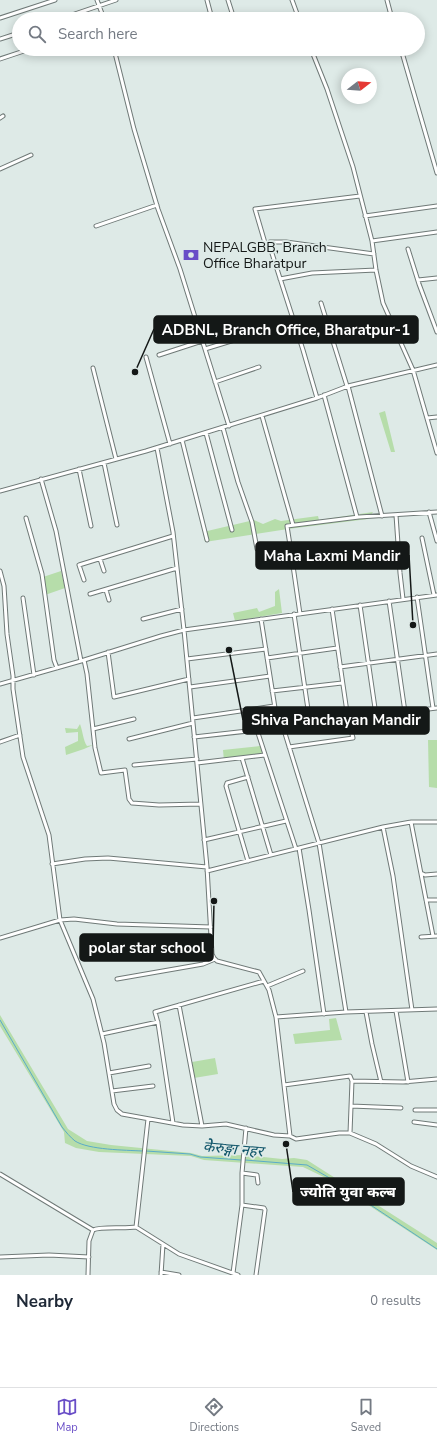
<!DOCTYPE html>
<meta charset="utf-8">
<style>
:root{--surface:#fff;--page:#f6f6f7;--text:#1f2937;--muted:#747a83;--line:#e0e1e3;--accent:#694ec7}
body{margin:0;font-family:"Nunito Sans","Noto Sans Devanagari",sans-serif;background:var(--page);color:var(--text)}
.compass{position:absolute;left:341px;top:68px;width:36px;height:36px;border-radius:50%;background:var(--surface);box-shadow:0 2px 10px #0003;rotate:73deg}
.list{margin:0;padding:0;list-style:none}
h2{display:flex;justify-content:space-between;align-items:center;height:52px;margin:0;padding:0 16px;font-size:17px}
h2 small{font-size:13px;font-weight:400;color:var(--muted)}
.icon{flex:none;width:22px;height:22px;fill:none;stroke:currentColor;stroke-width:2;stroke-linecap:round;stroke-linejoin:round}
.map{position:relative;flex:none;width:437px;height:1275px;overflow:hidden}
.search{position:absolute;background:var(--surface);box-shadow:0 2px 10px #0003;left:12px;right:12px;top:12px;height:44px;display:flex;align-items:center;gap:10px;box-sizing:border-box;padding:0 14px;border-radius:22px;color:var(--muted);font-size:15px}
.sheet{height:112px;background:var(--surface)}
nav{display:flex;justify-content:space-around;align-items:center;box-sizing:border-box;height:56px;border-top:1px solid var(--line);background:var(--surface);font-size:11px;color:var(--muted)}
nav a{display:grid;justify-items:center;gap:2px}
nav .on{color:var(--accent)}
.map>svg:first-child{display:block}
.green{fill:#b6ddaa}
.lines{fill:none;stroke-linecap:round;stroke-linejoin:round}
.stream{stroke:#5aabc9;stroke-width:1}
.minor-casing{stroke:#6f7977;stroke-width:5}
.minor{stroke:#fff;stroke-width:3}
.labels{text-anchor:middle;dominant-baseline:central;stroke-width:3.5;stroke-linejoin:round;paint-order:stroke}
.poi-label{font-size:14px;fill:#141817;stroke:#deeae7;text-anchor:start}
.water-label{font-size:15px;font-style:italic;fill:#0e5368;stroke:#deeae7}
.leader{fill:none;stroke:#141817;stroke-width:1.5}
.callout-dot{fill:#141817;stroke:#deeae7;stroke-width:1.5}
.callout{fill:#141817;stroke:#141817;stroke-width:1.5}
.callout-label{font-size:15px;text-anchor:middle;font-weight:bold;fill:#fff}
</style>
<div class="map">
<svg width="437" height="1275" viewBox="0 0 437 1275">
<rect width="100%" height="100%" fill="#deeae7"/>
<path class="green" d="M385 411 395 452H391L379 413Z
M373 512 368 519 288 529 205 542 203 532 254 520 263 524 275 519 281 521 318 516 319 520Z
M61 571 65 588 45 595 43 577Z
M279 589 282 613 235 621 233 613 257 608 259 612 275 606V592Z
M80 724C83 732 83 740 87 746L93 745 84 749 66 755 65 747 78 741V732L66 733 65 728 77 729Z
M428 740H437V788L429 787Z
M260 746 263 754 224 761 223 750Z
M0 1015 68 1129 87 1141 111 1145 191 1153 202 1156 246 1155 282 1159 294 1158 307 1160 437 1243V1250L330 1180 303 1167 204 1160 191 1156 99 1152 76 1148 65 1143 64 1132 0 1026Z
M336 1018 342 1040 295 1044 293 1034 330 1030 329 1019Z
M215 1058 218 1074 194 1078 192 1062Z"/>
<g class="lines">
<path class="stream" d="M0 1020 62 1127C66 1132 70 1137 75 1141 89 1150 125 1150 142 1151
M146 1151 190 1154 200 1157 241 1160
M245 1160 307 1165 333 1180 437 1249"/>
<defs>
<path id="minor" d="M97 0 104 19
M207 0 212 19
M228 0 234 19
M292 0 299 19
M387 0 392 19
M0 18 55 0
M60 19 116 0
M0 39 19 33
M114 49 134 129 158 209 180 269 229 426
M167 49V50
M311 49 327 89 353 167 372 241 376 270 383 303 413 370 437 453
M401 49 437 173
M0 59 24 51 35 49
M0 118 3 116
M0 169 31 155
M365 216 437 206
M96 226 157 205
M372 241 437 232
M269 244 265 243 255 209 360 196
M408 249 419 284 437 332
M280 279 312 273 376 270
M418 280 437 278
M321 303 347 386
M205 349 251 335
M159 355 202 341
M146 357 170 444
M93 368 116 459
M215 382 259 367
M348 386 382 516
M324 395 357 517
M317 398 303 350 269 244 270 242H286L374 254
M262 416 293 525
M427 418 437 417
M223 428 238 482 252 522 257 549 290 545 300 614
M206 433 232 530
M182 440 207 540
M157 448 173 532 184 630 207 867 212 954 214 958 217 961 259 972 269 990 276 1017 290 1136
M104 463 117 525
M79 469 91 526
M41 479 56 531 81 661
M0 491 146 451 317 398 348 386 437 365
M429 512 437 541
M396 515 400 573 403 599
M26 518 42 574 54 660 57 668
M422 538 434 595
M290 545 287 526 359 517 437 512
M100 559 104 571
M0 571 4 586 7 634 13 676V689L23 757 49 835 60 920 93 999 104 1043 114 1104 117 1110 122 1114 183 1125 202 1126 226 1124 274 1135 290 1136 296 1139 339 1133H350L376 1144 411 1166 437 1177
M84 580 79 565 173 536
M106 590 109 600
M90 594 177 568
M417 597 433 708
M23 598 34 675
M389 601 405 712
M360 605 376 715
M294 614 310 723
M143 619 182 609
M261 619 278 727H283L319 843 346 1012
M108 652 114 697 189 679
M267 658 337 648
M187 659 266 649
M84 660 87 674 95 748 101 773 125 770 129 799 132 803 159 805 201 804
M340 667 437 654
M0 684 81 661 161 636 184 630 437 595
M190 687 270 676
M272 691 342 683
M193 718 274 706
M278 727 257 730 296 849
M283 727 437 708
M93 729 134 719
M194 737 257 730
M129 739 193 723
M0 742 20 735
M289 747 353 738 348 719 332 609
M242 758 271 855
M197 763 265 755
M134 765 197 759
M411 822 433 936
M383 827 393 876 412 1010
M204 840 286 821
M299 848 309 910 324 1014
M248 861 226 786 227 783 248 777
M52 864 85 859 108 858 207 867
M207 871 383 827 411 822H437
M421 873 425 875 437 874
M426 900H437
M421 937 437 936
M0 938 60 920 74 919 117 924 211 927
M117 979 203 964 215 959
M267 986 303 971
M179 1005 202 1126
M396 1011 408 1082
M366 1012 372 1044 381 1082
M276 1017 346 1012 437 1009
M102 1034 158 1022
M109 1073 149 1066
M352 1081 403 1082 437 1079
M284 1085 350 1076 352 1081 350 1133
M112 1091 153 1086
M351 1106 401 1108
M415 1110H437
M414 1122 437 1125
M173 1123 158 1023 155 1012 264 981
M242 1173 257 1175 258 1183
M0 1174 93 1230
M242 1205 264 1208 265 1210 256 1275
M136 1227 179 1254 238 1275
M0 1257 49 1255 89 1257
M161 1272 179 1275
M233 1273 242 1205V1173L246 1128
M88 1275 89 1241 93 1230C101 1226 125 1229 136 1227L148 1119
M161 1275 163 1244"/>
</defs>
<use href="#minor" class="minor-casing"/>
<use href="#minor" class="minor"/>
</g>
<defs>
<symbol id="bank-bare" viewBox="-9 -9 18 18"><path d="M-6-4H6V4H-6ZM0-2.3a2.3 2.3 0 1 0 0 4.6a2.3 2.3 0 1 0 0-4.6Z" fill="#694ec7" stroke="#deeae7" stroke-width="2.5" paint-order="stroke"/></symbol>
</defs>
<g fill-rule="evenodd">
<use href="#bank-bare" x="180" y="244" width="22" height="22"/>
</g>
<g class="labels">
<g class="poi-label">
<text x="203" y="247">NEPALGBB, Branch<tspan x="203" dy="16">Office Bharatpur</tspan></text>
</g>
<g class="water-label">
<text transform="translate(233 1149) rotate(5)">केेरुङ्गा नहर</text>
</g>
</g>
<path class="leader" d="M135 372L154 329M413 625L409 555M229 650L243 720M214 901L213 948M286 1144L293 1192"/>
<g class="callout-dot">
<circle cx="135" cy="372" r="4"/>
<circle cx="413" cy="625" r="4"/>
<circle cx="229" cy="650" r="4"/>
<circle cx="214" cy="901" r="4"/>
<circle cx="286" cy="1144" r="4"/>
</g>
<g class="callout">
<rect x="154" y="316" width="264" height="27" rx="4"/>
<rect x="256" y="542" width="153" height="27" rx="4"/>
<rect x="243" y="707" width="186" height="27" rx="4"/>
<rect x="80" y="934" width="133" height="27" rx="4"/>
<rect x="293" y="1178" width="111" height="27" rx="4"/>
</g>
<g class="callout-label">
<text x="286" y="335">ADBNL, Branch Office, Bharatpur-1</text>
<text x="332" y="561">Maha Laxmi Mandir</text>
<text x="336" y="725">Shiva Panchayan Mandir</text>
<text x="147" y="953">polar star school</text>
<text x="348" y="1197">ज्योति युवा कल्ब</text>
</g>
</svg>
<svg class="compass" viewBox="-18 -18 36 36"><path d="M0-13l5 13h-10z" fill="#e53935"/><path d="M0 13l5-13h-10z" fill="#747a83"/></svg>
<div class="search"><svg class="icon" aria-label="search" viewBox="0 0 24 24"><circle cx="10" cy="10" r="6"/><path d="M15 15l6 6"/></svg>Search here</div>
</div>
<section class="sheet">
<h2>Nearby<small>0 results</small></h2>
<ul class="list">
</ul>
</section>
<nav>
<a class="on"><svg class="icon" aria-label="map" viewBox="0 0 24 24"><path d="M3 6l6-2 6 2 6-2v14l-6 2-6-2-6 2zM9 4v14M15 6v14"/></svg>Map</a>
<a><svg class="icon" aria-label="directions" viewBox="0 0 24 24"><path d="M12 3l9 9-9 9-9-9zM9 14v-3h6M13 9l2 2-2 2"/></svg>Directions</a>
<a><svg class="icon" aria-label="saved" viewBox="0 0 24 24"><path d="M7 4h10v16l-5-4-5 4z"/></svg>Saved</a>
</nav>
